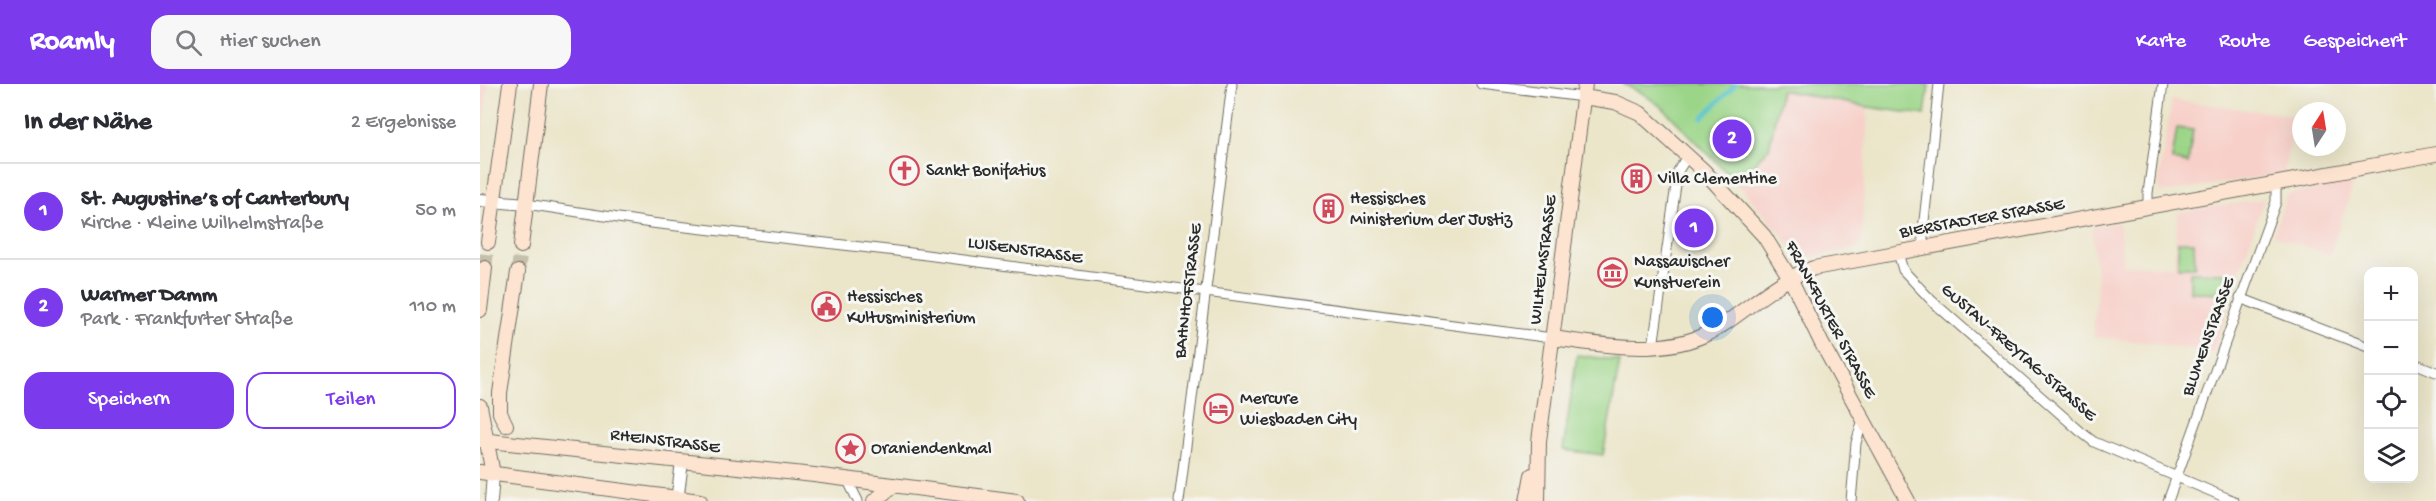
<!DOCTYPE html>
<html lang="de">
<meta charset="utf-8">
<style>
:root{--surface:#fff;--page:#f7f7f7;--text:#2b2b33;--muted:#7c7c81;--line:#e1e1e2;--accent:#7c3aed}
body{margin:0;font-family:"Gochi Hand",sans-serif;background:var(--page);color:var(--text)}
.controls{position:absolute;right:18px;bottom:18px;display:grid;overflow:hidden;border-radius:12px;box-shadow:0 6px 24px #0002}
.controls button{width:54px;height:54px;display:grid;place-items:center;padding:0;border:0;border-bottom:2px solid var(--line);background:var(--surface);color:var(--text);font:30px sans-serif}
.compass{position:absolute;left:1812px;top:18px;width:54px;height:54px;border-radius:50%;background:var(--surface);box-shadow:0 6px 24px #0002;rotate:12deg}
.you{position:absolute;left:1233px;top:234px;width:21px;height:21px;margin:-15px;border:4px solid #fff;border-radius:50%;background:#1a73e8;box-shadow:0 0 0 9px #1a73e833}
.badge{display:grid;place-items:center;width:39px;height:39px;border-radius:50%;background:var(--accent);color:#fff;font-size:20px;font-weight:700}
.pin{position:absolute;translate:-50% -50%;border:3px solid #fff;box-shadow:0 2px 6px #0006}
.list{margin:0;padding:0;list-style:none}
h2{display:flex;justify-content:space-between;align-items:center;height:78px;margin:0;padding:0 24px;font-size:26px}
h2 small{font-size:20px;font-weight:400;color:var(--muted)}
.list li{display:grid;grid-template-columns:39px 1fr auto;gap:18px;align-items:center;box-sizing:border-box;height:96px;padding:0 24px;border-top:2px solid var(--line)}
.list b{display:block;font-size:22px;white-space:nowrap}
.list p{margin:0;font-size:20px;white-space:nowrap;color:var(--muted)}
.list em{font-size:20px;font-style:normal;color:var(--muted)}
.actions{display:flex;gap:12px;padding:18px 24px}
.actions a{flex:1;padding:14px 0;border:2px solid var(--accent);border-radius:18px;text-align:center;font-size:21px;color:var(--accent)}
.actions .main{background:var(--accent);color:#fff}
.icon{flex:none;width:33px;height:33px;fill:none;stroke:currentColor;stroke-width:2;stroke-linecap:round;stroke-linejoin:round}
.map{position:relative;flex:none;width:1956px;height:417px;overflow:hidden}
header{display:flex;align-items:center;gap:36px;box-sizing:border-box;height:84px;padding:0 30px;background:var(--accent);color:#fff}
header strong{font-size:28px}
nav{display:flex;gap:33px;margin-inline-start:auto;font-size:21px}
.search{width:420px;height:54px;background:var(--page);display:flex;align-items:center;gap:15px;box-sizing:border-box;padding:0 21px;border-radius:18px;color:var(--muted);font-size:22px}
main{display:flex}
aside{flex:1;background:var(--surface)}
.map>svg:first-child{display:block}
.built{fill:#f7d0c9}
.green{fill:#9bd588;stroke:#63805a;stroke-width:1.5}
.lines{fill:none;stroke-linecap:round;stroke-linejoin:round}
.stream{stroke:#58c5cc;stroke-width:4}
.secondary-tunnel{stroke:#c5c0a9;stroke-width:14;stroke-dasharray:14 7;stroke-linecap:butt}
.minor-casing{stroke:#6e6c62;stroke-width:11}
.tertiary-casing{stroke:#6e6c62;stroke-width:14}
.secondary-casing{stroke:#6e6c62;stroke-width:16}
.minor{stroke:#fff;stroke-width:9}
.tertiary{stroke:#fff;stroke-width:12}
.secondary{stroke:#fde4d1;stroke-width:14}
.labels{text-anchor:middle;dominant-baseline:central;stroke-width:6;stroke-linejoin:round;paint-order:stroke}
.poi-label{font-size:18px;fill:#2b2b2b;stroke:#f6f6f2;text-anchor:start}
.street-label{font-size:18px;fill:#2b2b2b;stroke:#f6f6f2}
</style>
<header>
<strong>Roamly</strong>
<div class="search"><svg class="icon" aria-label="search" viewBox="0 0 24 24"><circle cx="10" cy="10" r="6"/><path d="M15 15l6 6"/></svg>Hier suchen</div>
<nav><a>Karte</a><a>Route</a><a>Gespeichert</a></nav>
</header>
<main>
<aside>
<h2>In der Nähe<small>2 Ergebnisse</small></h2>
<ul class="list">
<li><span class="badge">1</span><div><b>St. Augustine’s of Canterbury</b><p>Kirche · Kleine Wilhelmstraße</p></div><em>50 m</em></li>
<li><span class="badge">2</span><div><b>Warmer Damm</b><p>Park · Frankfurter Straße</p></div><em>110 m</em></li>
</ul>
<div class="actions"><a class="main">Speichern</a><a>Teilen</a></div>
</aside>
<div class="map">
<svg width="1956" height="417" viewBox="0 0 1956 417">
<rect width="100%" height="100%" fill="#f6f6f2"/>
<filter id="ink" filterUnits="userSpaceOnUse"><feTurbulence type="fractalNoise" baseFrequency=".0167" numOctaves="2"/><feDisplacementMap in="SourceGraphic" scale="12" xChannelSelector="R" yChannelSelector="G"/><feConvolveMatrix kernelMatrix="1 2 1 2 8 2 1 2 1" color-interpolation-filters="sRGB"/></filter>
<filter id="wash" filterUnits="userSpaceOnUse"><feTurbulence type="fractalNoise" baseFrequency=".008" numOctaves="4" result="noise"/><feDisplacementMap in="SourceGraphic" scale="24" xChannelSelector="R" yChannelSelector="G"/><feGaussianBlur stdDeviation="1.35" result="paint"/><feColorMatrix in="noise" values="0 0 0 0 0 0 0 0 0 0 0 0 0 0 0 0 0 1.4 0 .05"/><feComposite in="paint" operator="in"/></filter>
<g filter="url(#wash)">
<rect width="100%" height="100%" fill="#ebe5c9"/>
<path class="built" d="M0 0H8L0 71Z
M1300 6 1388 23 1381 163 1333 173 1321 170 1314 165 1256 98 1289 64Z
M1692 16 1815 32 1804 89 1681 109 1678 100Z
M1874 98 1850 171 1793 151 1807 110Z
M1784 115 1733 269 1680 260 1613 253 1617 199 1612 143 1639 138 1643 181 1694 182 1698 128Z"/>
<path class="green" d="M1143 0H1449L1445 31 1388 23 1301 6 1289 64 1256 98 1183 24 1162 9Z
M1697 44 1713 46 1708 79 1692 76Z
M1698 158H1714L1715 183H1698Z
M1710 188 1746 189V209L1710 208Z
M1097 271 1140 277 1123 371 1083 366Z"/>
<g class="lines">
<path class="stream" d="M1222 34 1256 0"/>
</g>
</g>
<g filter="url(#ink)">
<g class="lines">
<path class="secondary-tunnel" d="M5 184 8 158
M38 188 41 162"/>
<defs>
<path id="minor" d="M1001 0 1103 13
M46 120 171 139 416 167 1072 254
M1668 122V109L1683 0
M1443 164V146L1459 0
M1418 169 1423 186 1452 217 1601 348 1614 358 1754 417
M1760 214 1888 263
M1173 263 1198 87 1208 71
M1934 279 1956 288
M367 395 378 417
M699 417 752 0
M1371 417 1376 359 1383 335
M1688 417 1796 118V99"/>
<path id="tertiary" d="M0 116 46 120
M11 417 13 390
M197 417 202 378"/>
<path id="secondary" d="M1103 13 1135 18 1160 29 1224 87 1284 152 1310 194 1341 258 1428 417
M8 158 30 0
M41 162 61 0
M0 226 5 184
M1072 254C1127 261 1191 275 1241 242 1272 222 1299 195 1334 184L1956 70
M0 322 13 390
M26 341 20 329V309L38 188
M0 356 334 391 537 417
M0 388 220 417
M394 417 414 401
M1047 417 1052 391
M1058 417 1059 357 1105 0"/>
</defs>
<use href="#minor" class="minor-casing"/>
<use href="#tertiary" class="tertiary-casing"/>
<use href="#secondary" class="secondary-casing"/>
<use href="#minor" class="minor"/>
<use href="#tertiary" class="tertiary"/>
<use href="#secondary" class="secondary"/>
</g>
</g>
<defs>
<symbol id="church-ring" viewBox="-11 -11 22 22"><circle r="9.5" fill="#f6f6f2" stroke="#d1495b" stroke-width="1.5"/><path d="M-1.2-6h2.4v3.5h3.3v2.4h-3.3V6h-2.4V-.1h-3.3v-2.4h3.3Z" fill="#d1495b"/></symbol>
<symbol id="building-ring" viewBox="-11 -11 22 22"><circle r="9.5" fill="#f6f6f2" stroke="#d1495b" stroke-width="1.5"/><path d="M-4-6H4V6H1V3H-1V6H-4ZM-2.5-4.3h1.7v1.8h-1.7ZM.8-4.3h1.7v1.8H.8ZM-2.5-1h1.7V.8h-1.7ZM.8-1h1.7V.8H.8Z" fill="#d1495b"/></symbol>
<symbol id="museum-ring" viewBox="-11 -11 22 22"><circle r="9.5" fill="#f6f6f2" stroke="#d1495b" stroke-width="1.5"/><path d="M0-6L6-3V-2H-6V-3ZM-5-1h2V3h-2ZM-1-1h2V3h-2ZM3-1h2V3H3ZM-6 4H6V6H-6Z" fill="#d1495b"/></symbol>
<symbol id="civic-ring" viewBox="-11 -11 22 22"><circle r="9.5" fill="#f6f6f2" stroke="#d1495b" stroke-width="1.5"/><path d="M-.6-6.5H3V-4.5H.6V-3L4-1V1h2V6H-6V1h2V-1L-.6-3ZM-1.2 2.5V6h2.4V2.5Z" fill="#d1495b"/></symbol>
<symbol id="hotel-ring" viewBox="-11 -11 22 22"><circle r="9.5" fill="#f6f6f2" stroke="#d1495b" stroke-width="1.5"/><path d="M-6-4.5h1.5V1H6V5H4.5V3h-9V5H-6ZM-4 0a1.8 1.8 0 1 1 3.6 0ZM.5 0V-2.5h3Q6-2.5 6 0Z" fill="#d1495b"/></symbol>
<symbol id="sight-ring" viewBox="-11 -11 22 22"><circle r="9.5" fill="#f6f6f2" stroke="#d1495b" stroke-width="1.5"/><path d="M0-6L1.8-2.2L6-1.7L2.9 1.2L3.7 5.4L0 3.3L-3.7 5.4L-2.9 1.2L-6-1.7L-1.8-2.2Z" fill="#d1495b"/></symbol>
</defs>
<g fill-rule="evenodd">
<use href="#church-ring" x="408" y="70" width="33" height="33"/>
<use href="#building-ring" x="1140" y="78" width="33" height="33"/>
<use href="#building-ring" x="832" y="108" width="33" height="33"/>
<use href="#museum-ring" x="1116" y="172" width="33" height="33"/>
<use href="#civic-ring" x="330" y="206" width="33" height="33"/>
<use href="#hotel-ring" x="722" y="308" width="33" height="33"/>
<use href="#sight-ring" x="354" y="348" width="33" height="33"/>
</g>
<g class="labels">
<g class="poi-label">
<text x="446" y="87">Sankt Bonifatius</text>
<text x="1178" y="95">Villa Clementine</text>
<text x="870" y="115">Hessisches<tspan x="870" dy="21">Ministerium der Justiz</tspan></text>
<text x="1154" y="178">Nassauischer<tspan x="1154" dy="21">Kunstverein</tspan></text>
<text x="367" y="213">Hessisches<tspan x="367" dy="21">Kultusministerium</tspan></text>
<text x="760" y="315">Mercure<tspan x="760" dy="21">Wiesbaden City</tspan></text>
<text x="391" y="365">Oraniendenkmal</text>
</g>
<g class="street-label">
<text transform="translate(1502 135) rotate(-10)">BIERSTADTER STRASSE</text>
<text transform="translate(545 167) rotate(8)">LUISENSTRASSE</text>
<text transform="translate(1064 176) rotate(-83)">WILHELMSTRASSE</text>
<text transform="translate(709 207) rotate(-83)">BAHNHOFSTRASSE</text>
<text transform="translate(1350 236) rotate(62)">FRANKFURTER STRASSE</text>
<text transform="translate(1729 253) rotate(-70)">BLUMENSTRASSE</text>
<text transform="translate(1538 269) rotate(41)">GUSTAV-FREYTAG-STRASSE</text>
<text transform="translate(185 358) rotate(7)">RHEINSTRASSE</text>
</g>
</g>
</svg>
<div class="controls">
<button>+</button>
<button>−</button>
<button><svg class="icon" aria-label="locate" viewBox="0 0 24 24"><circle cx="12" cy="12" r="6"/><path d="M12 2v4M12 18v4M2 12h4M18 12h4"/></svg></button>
<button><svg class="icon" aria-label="layers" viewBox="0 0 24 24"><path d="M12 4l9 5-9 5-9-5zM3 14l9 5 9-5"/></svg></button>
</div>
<svg class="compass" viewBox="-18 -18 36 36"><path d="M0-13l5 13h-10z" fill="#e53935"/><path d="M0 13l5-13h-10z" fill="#7c7c81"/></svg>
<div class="you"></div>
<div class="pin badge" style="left:1214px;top:144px">1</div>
<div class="pin badge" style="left:1252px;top:55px">2</div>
</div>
</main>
